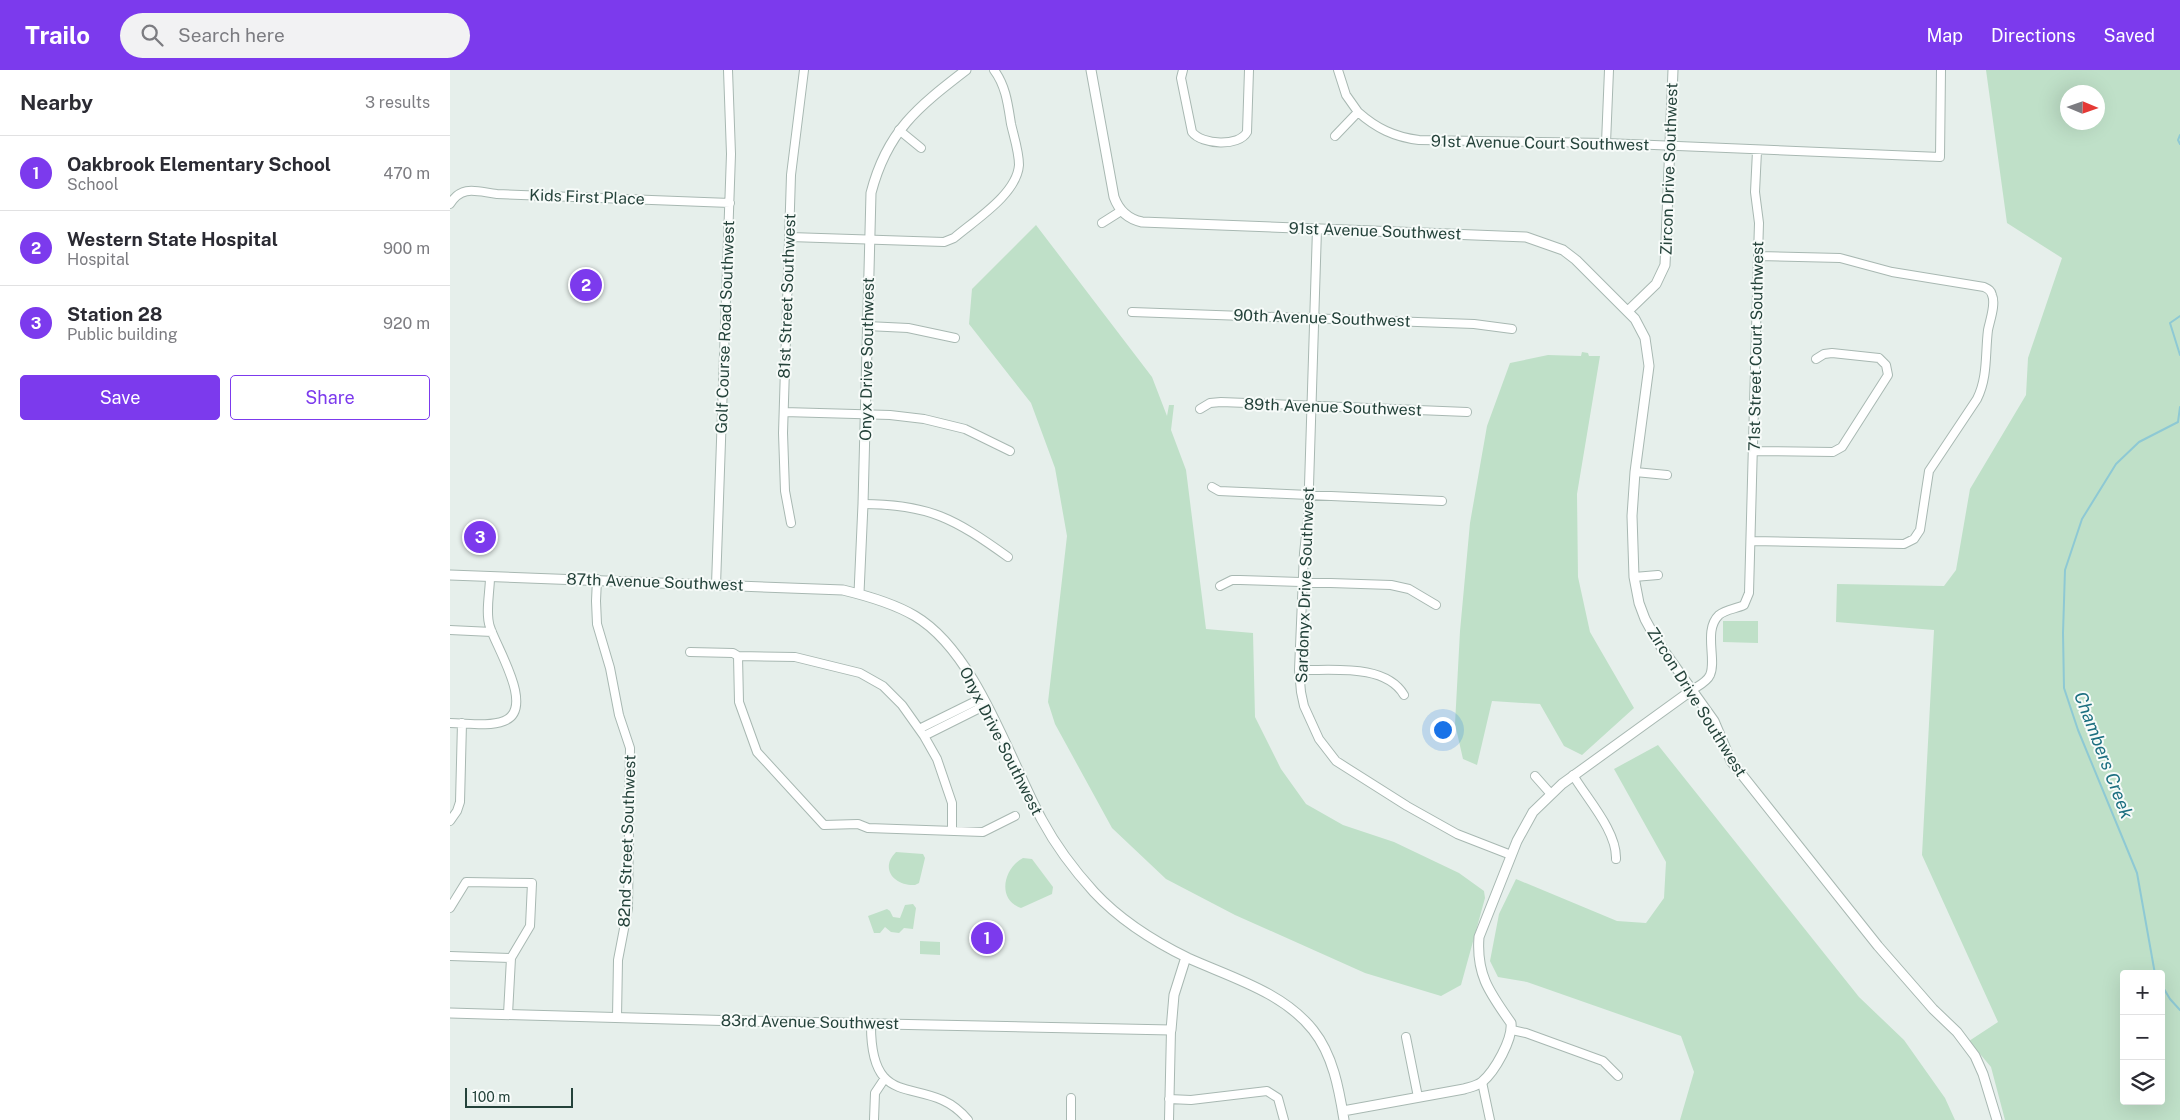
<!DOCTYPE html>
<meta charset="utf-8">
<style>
:root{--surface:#fff;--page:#f2f2f3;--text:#2b2b33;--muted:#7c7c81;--line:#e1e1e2;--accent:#7c3aed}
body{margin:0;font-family:"Public Sans",sans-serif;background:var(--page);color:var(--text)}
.controls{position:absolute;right:15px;bottom:15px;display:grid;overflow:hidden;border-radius:5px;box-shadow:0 5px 20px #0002}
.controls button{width:45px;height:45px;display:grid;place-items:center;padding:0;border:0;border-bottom:1px solid var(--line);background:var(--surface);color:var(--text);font:25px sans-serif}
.compass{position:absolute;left:1610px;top:15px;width:45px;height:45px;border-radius:50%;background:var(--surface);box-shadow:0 5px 20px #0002;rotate:92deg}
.scale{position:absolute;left:15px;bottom:12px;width:108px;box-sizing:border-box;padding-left:5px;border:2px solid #24423a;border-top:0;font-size:14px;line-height:18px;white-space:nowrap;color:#24423a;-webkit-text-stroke:4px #f7fbf9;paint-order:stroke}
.you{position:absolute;left:992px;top:659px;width:18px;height:18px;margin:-12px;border:4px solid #fff;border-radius:50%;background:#1a73e8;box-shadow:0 0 0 8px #1a73e833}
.badge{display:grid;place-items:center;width:32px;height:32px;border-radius:50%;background:var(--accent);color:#fff;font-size:16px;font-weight:700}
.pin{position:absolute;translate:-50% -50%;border:2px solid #fff;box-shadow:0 1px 5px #0006}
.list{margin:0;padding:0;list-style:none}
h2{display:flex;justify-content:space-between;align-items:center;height:65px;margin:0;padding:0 20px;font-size:21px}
h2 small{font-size:16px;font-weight:400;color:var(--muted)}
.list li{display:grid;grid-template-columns:32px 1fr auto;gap:15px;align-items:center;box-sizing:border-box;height:75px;padding:0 20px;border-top:1px solid var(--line)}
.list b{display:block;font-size:19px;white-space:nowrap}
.list p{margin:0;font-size:16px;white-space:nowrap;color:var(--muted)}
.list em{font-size:16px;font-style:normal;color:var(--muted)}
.actions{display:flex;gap:10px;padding:15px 20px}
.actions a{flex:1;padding:11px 0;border:1px solid var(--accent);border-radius:5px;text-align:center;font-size:18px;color:var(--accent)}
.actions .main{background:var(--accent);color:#fff}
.icon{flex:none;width:28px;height:28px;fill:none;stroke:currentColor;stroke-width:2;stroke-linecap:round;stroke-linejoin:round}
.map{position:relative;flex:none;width:1730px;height:1050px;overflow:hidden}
header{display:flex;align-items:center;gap:30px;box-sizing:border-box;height:70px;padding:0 25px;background:var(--accent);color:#fff}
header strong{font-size:24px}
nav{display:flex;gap:28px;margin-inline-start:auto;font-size:18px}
.search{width:350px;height:45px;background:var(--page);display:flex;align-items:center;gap:12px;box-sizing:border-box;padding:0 18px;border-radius:28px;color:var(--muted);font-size:19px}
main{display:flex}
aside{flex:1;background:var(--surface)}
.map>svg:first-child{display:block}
.green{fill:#bfe0c8;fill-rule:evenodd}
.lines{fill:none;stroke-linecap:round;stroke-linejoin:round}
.stream{stroke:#8ec9d4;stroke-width:2}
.minor-casing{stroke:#a8b8b2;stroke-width:10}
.tertiary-casing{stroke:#a8b8b2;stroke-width:11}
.minor{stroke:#fff;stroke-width:8}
.tertiary{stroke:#fff;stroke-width:9}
.labels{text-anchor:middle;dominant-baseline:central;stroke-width:4;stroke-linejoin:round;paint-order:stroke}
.street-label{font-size:16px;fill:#24423a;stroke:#f7fbf9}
.water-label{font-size:18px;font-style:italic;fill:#1c6f80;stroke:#f7fbf9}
</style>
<header>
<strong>Trailo</strong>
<div class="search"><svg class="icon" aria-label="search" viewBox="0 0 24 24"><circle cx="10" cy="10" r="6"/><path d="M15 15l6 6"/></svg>Search here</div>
<nav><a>Map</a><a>Directions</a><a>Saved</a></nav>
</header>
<main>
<aside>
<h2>Nearby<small>3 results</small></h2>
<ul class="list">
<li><span class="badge">1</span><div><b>Oakbrook Elementary School</b><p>School</p></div><em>470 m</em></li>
<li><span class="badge">2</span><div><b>Western State Hospital</b><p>Hospital</p></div><em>900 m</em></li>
<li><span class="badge">3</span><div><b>Station 28</b><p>Public building</p></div><em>920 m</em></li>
</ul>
<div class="actions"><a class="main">Save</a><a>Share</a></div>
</aside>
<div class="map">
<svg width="1730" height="1050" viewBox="0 0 1730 1050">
<rect width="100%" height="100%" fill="#e6efeb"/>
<path class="green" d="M1536 0H1730V1050H1555L1541 997 1519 971 1548 952 1472 785 1484 560 1386 552 1387 514 1494 516 1506 500 1520 419 1576 325 1578 288 1612 188 1557 153ZM1618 22H1648V52H1618ZM1674 904H1711V1031H1674Z
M586 155 702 307 717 346 719 335H724L721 360 736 400 756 559 803 563 805 647 831 699 856 734 893 755 944 772 1009 803 1034 821 1035 828 1011 915 991 926 915 903 785 845 716 809 662 758 605 654 598 632 617 466 605 398 581 333 519 254 522 219Z
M1132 282 1138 283 1139 286H1150L1127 424 1128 507 1140 562 1184 638 1132 685 1114 676 1090 634 1042 631 1027 695 1013 689 1005 654 1010 561 1020 453 1037 356 1060 293 1098 285 1131 286Z
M1273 551H1308V573L1273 572Z
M1208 675 1409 927 1454 970 1495 1028 1505 1050H1230L1244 1002 1231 966 1077 912 1048 907 1040 891 1049 844 1066 809 1167 851 1196 853 1214 828 1216 792 1164 699Z
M446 782 473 784 475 788 469 813 465 815C445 816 429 799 446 782Z
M573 788 582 789 603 817 602 824 571 838C546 829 554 798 573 788Z
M463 834 466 838 463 859 454 858 449 863 441 862 435 857 430 863H424L418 846 437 839 440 841 443 847 450 848 455 835Z
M470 871 490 872V885L470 884Z"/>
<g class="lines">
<path class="stream" d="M1730 65 1728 70 1730 74
M1730 246 1720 253 1730 285
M1705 904 1687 803 1628 660 1614 618 1613 563 1615 500 1632 449 1666 394 1689 372 1728 352 1730 337
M1711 914 1720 929 1730 940"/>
<defs>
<path id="minor" d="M733 0 731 8 742 62C752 75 789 77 797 62L799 0
M908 42C926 58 944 67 969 70L1156 73 1490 87 1491 0
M449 60 471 78
M885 66 908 42 896 25 888 0
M1156 73 1159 0
M0 134C12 114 28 122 47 124L280 133
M652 153 671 141
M867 159 858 448 854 483 849 600 851 622 854 636 869 669 886 691 957 736 1007 764 1061 785
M340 167 494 172 504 168C525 150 567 124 569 95 569 82 564 67 561 54 558 35 556 16 544 0
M682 242 1024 254 1062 259
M417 256 458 258 505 268
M750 339 760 333 771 332 1017 342
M334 342 440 345 474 349 515 359 560 381
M1303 381 1383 382 1392 377 1438 305 1436 295 1429 288 1382 283 1374 284 1366 289
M1185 402 1217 405
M762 417 769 421 992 431
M413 434C479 434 505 449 558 487
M341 453 335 421 333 363 341 105 354 0
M1301 471 1454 474 1464 469 1470 460 1479 401 1527 329C1538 307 1535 284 1538 260 1540 250 1546 234 1542 225 1541 220 1538 219 1534 217L1442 202 1390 188 1308 186
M1184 507 1208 505
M147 509 146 531 147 554 160 598 169 645 180 678 178 838 168 890 167 947
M266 515 281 84 278 0
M770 516 782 510H790L941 515 959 519 986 535
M0 560 42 562
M240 582 283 583 288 586 345 587 410 603 433 616 452 635 474 666 487 689 502 733V761
M288 586 289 632 307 682 374 755 408 754 418 758 533 762 565 746
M849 600C881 601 935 593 954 625
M1242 620C1248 616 1257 612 1260 605 1267 590 1253 560 1269 545 1276 539 1286 539 1294 535L1299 523 1308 186 1309 153 1305 122 1307 81
M0 653C17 653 38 657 54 651 86 639 46 577 40 557 35 543 40 522 40 507
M469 659 532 628
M474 666 536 635
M1123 705C1137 729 1167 761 1166 789
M1085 706 1100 723
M0 751 7 741 10 732 12 653
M0 838 16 812 82 813 80 856 61 888 58 944
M0 886 61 888
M421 953C420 1049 477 1000 518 1050
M1062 960 1076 963 1153 991 1168 1006
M956 967 968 1027
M1032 1012 1040 1050
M621 1028V1050
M719 1029 741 1030 817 1021 828 1028 834 1050
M424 1050 425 1023 435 1008
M719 1050 721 960"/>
<path id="tertiary" d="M641 0 664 127C669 141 678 149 692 152L1076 167 1113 180 1126 190 1185 249 1195 268 1199 296 1185 402 1182 446 1184 507 1189 533 1195 549 1207 571 1264 651 1281 691 1428 876 1483 939 1507 962 1525 986 1533 1004 1547 1050
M1178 241 1206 214 1215 195 1223 0
M0 505 393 520C418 526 443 533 465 546 526 582 559 689 592 750 606 776 624 800 644 822 670 850 703 871 738 888 780 907 833 922 863 960 883 985 889 1019 894 1050
M409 523 413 434 421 123C437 61 468 37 516 0
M0 943 290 951 721 960 724 925 736 887
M893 1041 1014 1019C1020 1017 1027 1016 1032 1012 1045 1001 1063 969 1061 953 1040 923 1026 905 1029 867L1067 771 1083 742 1112 714 1242 620"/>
</defs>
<use href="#minor" class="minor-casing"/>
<use href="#tertiary" class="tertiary-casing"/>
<use href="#minor" class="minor"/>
<use href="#tertiary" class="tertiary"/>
</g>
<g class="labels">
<g class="street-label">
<text transform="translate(1090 73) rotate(1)">91st Avenue Court Southwest</text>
<text transform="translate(1219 99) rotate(-88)">Zircon Drive Southwest</text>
<text transform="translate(137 127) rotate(2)">Kids First Place</text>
<text transform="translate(925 161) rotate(2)">91st Avenue Southwest</text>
<text transform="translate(337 226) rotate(-88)">81st Street Southwest</text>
<text transform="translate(872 248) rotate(2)">90th Avenue Southwest</text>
<text transform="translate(275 257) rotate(-88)">Golf Course Road Southwest</text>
<text transform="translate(1306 276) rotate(-89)">71st Street Court Southwest</text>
<text transform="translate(417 289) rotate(-89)">Onyx Drive Southwest</text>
<text transform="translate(883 337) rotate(2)">89th Avenue Southwest</text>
<text transform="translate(205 512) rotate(2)">87th Avenue Southwest</text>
<text transform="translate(855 515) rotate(-88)">Sardonyx Drive Southwest</text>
<text transform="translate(1247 632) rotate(58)">Zircon Drive Southwest</text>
<text transform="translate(551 671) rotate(63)">Onyx Drive Southwest</text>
<text transform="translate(177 771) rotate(-88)">82nd Street Southwest</text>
<text transform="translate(360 952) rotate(1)">83rd Avenue Southwest</text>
</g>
<g class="water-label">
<text transform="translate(1654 685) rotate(69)">Chambers Creek</text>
</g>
</g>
</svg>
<div class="controls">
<button>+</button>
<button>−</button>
<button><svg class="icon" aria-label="layers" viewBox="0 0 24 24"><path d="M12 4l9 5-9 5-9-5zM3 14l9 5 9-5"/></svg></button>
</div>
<svg class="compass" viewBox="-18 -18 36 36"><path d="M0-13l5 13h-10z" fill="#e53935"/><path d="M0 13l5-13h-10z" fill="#7c7c81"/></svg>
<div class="scale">100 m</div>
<div class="you"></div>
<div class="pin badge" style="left:537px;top:868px">1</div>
<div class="pin badge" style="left:136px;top:215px">2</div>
<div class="pin badge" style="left:30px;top:467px">3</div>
</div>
</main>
